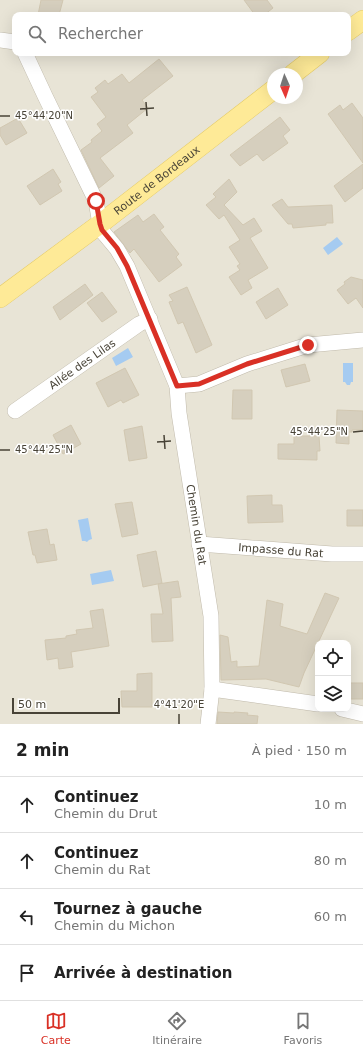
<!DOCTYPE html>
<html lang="fr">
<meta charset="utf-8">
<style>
:root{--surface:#fff;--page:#f6f6f6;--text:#222;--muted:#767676;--line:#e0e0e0;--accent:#d93025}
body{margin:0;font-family:"DejaVu Sans",sans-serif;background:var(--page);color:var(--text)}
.controls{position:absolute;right:12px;bottom:12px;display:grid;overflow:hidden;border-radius:8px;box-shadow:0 4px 16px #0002}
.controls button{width:36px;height:36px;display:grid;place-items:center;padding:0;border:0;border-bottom:1px solid var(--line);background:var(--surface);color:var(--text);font:20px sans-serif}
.compass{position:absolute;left:267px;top:68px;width:36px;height:36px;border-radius:50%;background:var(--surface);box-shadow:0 4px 16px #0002;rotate:177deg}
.scale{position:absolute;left:12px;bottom:10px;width:108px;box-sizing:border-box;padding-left:4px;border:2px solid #484337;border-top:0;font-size:11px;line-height:14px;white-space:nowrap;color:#484337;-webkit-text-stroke:3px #fff;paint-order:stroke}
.stop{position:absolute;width:12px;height:12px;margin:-9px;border:3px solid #d93025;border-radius:50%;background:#fff}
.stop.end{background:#d93025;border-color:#fff;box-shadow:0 1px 4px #0008}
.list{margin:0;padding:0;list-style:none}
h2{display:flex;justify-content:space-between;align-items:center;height:52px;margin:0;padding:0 16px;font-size:17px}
h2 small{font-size:13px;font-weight:400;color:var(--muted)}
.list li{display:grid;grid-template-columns:26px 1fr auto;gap:12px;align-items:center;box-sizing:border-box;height:56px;padding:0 16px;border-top:1px solid var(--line)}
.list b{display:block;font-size:15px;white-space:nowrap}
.list p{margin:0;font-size:13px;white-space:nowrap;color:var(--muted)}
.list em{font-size:13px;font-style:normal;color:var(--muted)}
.icon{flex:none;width:22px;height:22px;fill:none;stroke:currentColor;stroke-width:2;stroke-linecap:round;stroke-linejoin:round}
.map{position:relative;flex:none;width:363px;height:724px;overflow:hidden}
.search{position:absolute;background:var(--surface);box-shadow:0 4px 16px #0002;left:12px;right:12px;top:12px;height:44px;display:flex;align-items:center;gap:10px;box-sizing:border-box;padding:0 14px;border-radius:8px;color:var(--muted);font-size:15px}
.sheet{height:276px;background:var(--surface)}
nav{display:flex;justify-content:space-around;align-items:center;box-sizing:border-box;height:56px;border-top:1px solid var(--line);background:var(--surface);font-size:11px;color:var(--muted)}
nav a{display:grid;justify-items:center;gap:2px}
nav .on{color:var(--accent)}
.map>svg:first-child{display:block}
.residential{fill:#e8e4d6;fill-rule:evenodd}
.water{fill:#a5cbf1}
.building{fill:#d6cfbe;stroke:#d1c7b1}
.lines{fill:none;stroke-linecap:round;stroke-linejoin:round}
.minor-casing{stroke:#c0baab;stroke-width:16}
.major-casing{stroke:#e4ca66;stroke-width:20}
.minor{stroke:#fff;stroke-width:15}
.major{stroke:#feea97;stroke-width:19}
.route{stroke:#d93025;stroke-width:5}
.ticks{fill:none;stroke:#484337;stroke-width:1.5}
.labels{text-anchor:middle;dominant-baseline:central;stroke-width:3;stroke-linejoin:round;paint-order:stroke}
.street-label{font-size:11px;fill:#484337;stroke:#fff}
.ticks-label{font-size:10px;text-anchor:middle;fill:#484337;stroke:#fff;stroke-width:3;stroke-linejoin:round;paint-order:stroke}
</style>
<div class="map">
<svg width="363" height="724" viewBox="0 0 363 724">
<rect width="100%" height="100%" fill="#f4f2e8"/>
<path class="residential" d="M0 0H363V724H0ZM15 15H348V53H15ZM273 74H297V98H273ZM318 643H348V709H318Z"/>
<path class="water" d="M337 237 343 244 328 255 323 248Z
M128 348 133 357 116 366 112 358Z
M343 363H353V382H351L350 385H347L345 382H343Z
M88 518 92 539 89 540 87 542 85 541H82L78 520Z
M111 570 114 581 92 585 90 574Z"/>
<path class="building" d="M41 0H63L59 15H38Z
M244 0H267L273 8 264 15H255Z
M159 59 173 76 142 100 148 108 127 125 133 133 100 158 114 176 99 188 81 150 92 142 91 140 102 131 97 124 106 117 91 97 98 92 95 88 105 80 108 84 122 74 129 83Z
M352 103 363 118V163L328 114 340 105 343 110Z
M280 117 290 130 283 136 288 143 263 161 257 154 240 166 230 155Z
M18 118 27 133 6 145 0 135V128Z
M363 164V188L345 202 334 186Z
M53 169 61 182 58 184 62 191 40 205 27 186Z
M229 179 237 192 224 205 243 225 254 218 262 231 250 238 268 268 248 280 252 288 241 295 229 277 240 270 237 266 240 264 229 247 240 240 224 215 219 219 206 205 216 197 213 194Z
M282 199 288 207 332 205 333 223H326V225L293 228 292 224H288L272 205Z
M154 214 164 227 160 230 179 254 176 257 182 265 159 282 134 249 130 253 114 232 138 215 143 222Z
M351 277 363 280V308L356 298 348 304 337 290 345 284 344 282Z
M85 284 93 295 60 320 53 307Z
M187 287 212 345 196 353 183 322 178 324 169 302 173 301 169 295Z
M278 288 288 305 266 319 256 302Z
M102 292 117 312 102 322 87 303Z
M305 364 310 381 286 387 281 370Z
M125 368 139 395 123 403 121 400 108 407 96 383Z
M233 390H252V419H232Z
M337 410 363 411V430H352V432H349V444L336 443Z
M71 425 81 444 63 454 53 435Z
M142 426 147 458 129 461 124 430Z
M294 436H319L320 451H317V460L278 459V444H294Z
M272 495V505H282L283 522 248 523 247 496Z
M132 502 138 534 122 537 115 504Z
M347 510H363V526H347Z
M47 529 50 545 54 544 57 560 37 563 35 555H33L28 532Z
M156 551 162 583 143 587 137 555Z
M178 581 181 597 171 598 173 641 152 642 151 614H163L158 584Z
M325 593 339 598 304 673 299 687 266 679 221 680 220 635 228 637 231 662 237 661V667L259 666 267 600 283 604 280 626 307 634Z
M103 609 109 646 71 652 73 667 59 669 58 658 47 660 45 640 66 638V636L77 634 76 630 93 628 90 611Z
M152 673V707H122L121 691H137V674Z
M348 683H363V699H348Z
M218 712 234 713V712L248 713 247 715 258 716 257 724H217Z"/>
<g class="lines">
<defs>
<g id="minor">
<path d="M0 40 15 42"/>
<path id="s1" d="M25 53 45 96 96 201 100 224 102 231 117 249 127 266 177 386 179 413 211 616 212 689 208 724"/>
<path d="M177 386 199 384 247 364 308 345 363 340"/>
<path id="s2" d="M15 411 139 324 150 319"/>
<path id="s3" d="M199 544 332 554H363"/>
<path d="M212 689 318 704"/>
<path d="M342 709 363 714"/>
</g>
<g id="major">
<path d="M348 31 363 20"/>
<path d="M293 74 320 53"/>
<path id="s4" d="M0 298 100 224 273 90"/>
</g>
</defs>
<use href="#minor" class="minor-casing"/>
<use href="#major" class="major-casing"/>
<use href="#minor" class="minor"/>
<use href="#major" class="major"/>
</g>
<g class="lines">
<path class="route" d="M96 201 100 224 102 230 117 248 127 266 177 386 199 384 247 364 308 345"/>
</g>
<path class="ticks" d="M146 102 147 116M140 109 154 108M0 116H10M353 432 363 431M164 435 165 449M157 442 171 441M0 450H10M179 714V724"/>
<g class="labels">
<g class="street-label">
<text stroke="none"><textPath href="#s4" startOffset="196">Route de Bordeaux</textPath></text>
<text stroke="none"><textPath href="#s2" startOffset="82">Allée des Lilas</textPath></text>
<text stroke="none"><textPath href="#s1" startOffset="508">Chemin du Rat</textPath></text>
<text stroke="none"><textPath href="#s3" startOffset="82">Impasse du Rat</textPath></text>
</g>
</g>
<g class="ticks-label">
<text x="44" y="119">45°44'20"N</text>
<text x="319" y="435">45°44'25"N</text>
<text x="44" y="453">45°44'25"N</text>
<text x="179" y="708">4°41'20"E</text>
</g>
</svg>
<div class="controls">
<button><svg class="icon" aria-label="locate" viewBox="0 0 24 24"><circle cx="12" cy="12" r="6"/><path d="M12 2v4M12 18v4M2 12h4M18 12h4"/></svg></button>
<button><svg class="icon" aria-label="layers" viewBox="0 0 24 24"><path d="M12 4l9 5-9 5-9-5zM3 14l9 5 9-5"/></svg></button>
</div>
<svg class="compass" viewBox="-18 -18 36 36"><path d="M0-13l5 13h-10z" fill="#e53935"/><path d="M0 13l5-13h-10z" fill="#767676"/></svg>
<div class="scale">50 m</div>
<div class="stop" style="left:96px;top:201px"></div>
<div class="stop end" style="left:308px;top:345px"></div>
<div class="search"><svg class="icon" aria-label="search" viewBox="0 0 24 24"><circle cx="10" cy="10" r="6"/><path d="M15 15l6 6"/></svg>Rechercher</div>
</div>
<section class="sheet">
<h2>2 min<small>À pied · 150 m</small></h2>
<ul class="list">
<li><svg class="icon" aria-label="ahead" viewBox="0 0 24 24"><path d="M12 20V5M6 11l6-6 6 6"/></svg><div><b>Continuez</b><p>Chemin du Drut</p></div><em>10 m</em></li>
<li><svg class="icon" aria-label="ahead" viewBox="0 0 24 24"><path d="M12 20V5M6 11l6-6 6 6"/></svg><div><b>Continuez</b><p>Chemin du Rat</p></div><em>80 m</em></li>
<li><svg class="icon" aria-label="left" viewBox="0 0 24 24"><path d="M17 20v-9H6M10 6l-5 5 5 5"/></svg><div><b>Tournez à gauche</b><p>Chemin du Michon</p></div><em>60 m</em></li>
<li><svg class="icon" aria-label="arrive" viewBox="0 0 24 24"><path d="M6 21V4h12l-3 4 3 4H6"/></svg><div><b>Arrivée à destination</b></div></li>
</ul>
</section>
<nav>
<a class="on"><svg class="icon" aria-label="map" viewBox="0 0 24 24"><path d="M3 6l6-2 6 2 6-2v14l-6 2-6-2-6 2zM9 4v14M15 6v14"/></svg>Carte</a>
<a><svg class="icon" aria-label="directions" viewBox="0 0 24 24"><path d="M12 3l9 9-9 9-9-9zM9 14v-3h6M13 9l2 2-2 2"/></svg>Itinéraire</a>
<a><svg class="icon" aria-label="saved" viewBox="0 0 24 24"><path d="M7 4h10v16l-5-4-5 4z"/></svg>Favoris</a>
</nav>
